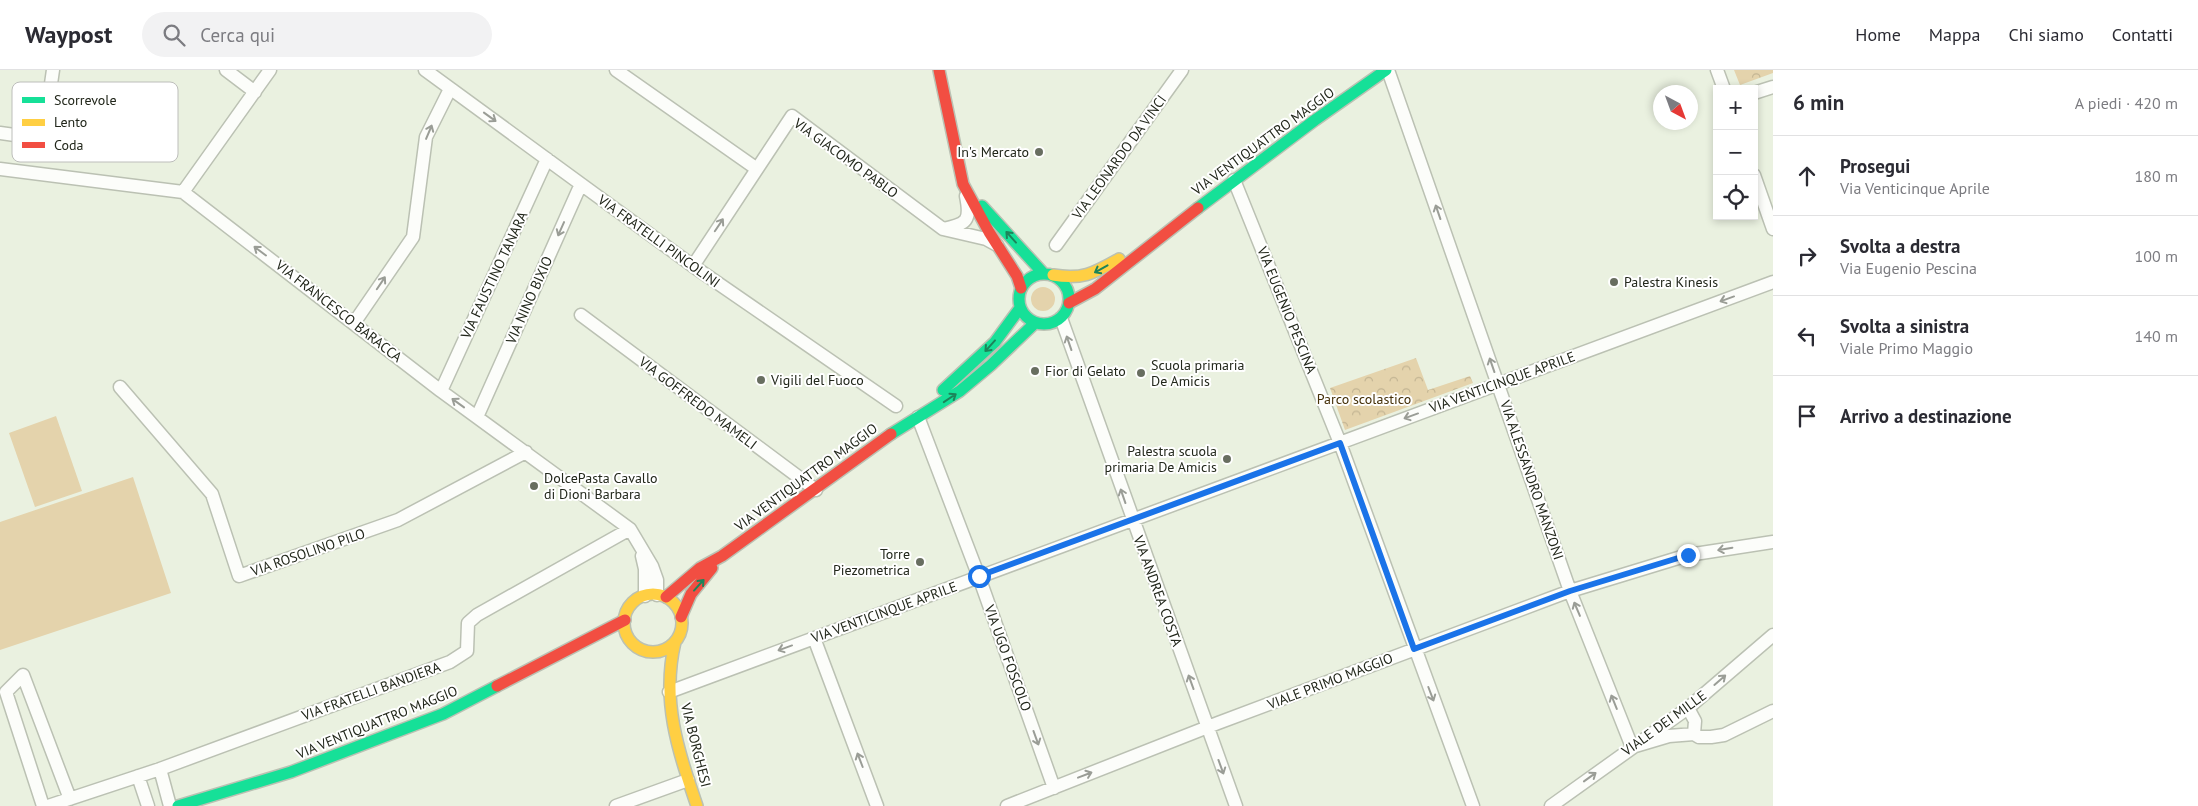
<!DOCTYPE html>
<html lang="it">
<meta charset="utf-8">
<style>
:root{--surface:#fff;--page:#f2f2f3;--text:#2b2b33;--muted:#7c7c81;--line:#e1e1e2}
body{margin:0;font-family:"PT Sans",sans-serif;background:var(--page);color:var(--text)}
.controls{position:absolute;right:15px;top:15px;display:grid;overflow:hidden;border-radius:0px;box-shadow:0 2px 8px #0003}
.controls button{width:45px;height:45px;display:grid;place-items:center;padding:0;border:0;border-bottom:1px solid var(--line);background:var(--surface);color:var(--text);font:25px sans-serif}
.compass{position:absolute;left:1653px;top:15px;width:45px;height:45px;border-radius:50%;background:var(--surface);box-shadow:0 2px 8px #0003;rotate:139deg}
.stop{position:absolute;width:15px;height:15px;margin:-11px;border:4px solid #1a73e8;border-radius:50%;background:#fff}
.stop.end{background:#1a73e8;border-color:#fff;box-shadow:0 1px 5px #0008}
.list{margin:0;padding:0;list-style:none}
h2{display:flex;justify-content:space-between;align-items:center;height:65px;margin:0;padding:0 20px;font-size:21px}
h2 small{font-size:16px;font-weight:400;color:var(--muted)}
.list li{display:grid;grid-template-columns:32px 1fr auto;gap:15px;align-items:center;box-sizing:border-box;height:80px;padding:0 20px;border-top:1px solid var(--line)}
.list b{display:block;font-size:19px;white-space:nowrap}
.list p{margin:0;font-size:16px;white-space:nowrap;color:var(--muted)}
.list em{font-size:16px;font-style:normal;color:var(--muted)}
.icon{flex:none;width:28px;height:28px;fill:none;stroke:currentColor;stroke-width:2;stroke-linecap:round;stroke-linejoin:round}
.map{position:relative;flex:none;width:1773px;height:736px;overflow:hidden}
header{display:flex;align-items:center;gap:30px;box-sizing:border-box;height:70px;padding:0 25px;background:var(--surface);border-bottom:1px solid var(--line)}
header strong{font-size:24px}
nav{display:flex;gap:28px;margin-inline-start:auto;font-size:18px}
.search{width:350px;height:45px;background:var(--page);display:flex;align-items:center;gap:12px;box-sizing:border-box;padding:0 18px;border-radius:28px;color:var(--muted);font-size:19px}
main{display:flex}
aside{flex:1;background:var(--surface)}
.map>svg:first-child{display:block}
.grass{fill:#e4d3ac}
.park{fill:url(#park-crowns)}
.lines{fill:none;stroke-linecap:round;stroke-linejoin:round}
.street-casing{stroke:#bbc1b3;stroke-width:15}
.fast-casing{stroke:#bbc1b3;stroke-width:14}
.slow-casing{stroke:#bbc1b3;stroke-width:14}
.jam-casing{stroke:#bbc1b3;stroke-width:14}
.street{stroke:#fcfdfa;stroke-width:12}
.fast{stroke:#16e098;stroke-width:11}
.slow{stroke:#ffcf43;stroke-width:11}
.jam{stroke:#f24e42;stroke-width:11}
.oneway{stroke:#9a9d96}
.oneway2{stroke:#1c845a}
.route{stroke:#1a73e8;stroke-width:6}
.poi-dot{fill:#686e60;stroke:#fff;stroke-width:2}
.labels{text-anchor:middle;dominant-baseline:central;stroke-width:4;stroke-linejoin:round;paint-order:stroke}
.street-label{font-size:14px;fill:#22271b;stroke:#fff}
.poi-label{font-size:14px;fill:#22271b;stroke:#fff;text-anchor:start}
.park-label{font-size:14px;fill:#453008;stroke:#fff}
.key{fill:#fff;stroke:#bdbebb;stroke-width:1}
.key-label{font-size:14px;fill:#22271b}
</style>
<header>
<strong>Waypost</strong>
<div class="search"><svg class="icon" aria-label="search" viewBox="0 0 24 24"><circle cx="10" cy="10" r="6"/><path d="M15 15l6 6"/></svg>Cerca qui</div>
<nav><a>Home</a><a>Mappa</a><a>Chi siamo</a><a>Contatti</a></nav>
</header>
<main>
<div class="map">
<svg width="1773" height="736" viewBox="0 0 1773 736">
<defs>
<pattern id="park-crowns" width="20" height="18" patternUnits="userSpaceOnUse" patternTransform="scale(1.25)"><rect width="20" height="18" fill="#e4d3ac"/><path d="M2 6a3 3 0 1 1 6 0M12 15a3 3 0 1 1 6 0" fill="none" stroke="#c3b593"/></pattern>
</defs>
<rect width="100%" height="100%" fill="#eaf1e0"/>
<path class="grass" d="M1031 229a12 12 0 1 1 24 0a12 12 0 1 1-24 0Z
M56 346 82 421 35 437 9 363Z
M133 407 171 523 0 580V452Z"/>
<path class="park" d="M1734 0H1773V3L1740 15Z
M1416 288 1428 320 1470 306 1473 313 1345 360 1330 318Z"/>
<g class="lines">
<defs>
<path id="street" d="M226 0 255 22
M425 0 693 196 896 336
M616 0 757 99 792 46 943 159 986 169 997 175
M1388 0 1570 521 1632 677 1669 666 1694 664 1699 667H1711L1724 665 1773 641
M1717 0 1724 19
M1754 23 1773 17
M0 63 43 69 53 0
M0 99 183 122 441 321 630 459 652 496 657 510V525
M1754 105 1773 159
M1234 110 1340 373 1473 736
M183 122 270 0
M943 159C967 154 971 151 966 126
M1056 175 1182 0
M693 196 757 99
M581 245 816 420
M1061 248 1236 736
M354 253 413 167 426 67 450 19
M120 317 212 424 239 506 398 450 526 382
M441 321 547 89
M477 347 581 114
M918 347 979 507 1054 718
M642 486 645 499V526
M814 568 877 736
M669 622 1773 212
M1688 638 1695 651 1694 664
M160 699 170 736
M138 706 148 736
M43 736 6 622 23 605 70 729
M48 736 160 699 450 592 467 581 468 553 477 545 630 459
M616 736 688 710
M1007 736 1218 653 1570 521 1688 485 1773 472
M1551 736 1688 638 1773 565"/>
<path id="fast" d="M982 136 1043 203
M1198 138 1315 50 1386 0
M1019 229a25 25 0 1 1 50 0a25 25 0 1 1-50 0Z
M943 320 995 272 1020 238
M891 364 960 321 991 295 1035 253
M178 736 291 702 443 644 497 616"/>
<path id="slow" d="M1053 205C1083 210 1094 203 1119 189
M624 553a29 29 0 1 1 58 0a29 29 0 1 1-58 0Z
M675 572C661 631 678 680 697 736"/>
<path id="jam" d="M939 0 963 114 989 162 1017 206 1021 218
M1069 233 1095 219 1198 138
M666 527 700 498 722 486 891 364
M681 547 691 524 712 498
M497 616 625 550"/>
</defs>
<use href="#street" class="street-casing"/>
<use href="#fast" class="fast-casing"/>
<use href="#slow" class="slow-casing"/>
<use href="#jam" class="jam-casing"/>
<use href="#street" class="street"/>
<use href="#fast" class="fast"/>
<use href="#slow" class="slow"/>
<use href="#jam" class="jam"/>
</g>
<defs><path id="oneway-shaft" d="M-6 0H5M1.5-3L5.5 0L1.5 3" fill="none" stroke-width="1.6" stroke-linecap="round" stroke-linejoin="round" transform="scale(1.25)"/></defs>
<g class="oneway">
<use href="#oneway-shaft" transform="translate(490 47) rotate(36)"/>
<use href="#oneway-shaft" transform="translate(429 62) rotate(-67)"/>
<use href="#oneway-shaft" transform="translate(1438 142) rotate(-109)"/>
<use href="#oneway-shaft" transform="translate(719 155) rotate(-56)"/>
<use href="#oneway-shaft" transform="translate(561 159) rotate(114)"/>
<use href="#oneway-shaft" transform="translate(260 181) rotate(-143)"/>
<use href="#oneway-shaft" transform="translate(381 213) rotate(-56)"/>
<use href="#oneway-shaft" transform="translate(1727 229) rotate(160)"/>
<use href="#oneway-shaft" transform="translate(1069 273) rotate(-109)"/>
<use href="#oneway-shaft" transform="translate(1492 295) rotate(-109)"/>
<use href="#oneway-shaft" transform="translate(458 333) rotate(-144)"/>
<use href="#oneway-shaft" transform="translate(1411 346) rotate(160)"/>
<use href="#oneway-shaft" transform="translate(1123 426) rotate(-109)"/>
<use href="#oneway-shaft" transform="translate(1725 479) rotate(170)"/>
<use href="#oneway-shaft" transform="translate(1577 539) rotate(-113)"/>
<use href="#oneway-shaft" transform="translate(785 578) rotate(160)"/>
<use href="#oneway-shaft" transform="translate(1720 610) rotate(-41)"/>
<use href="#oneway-shaft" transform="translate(1191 612) rotate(-110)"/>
<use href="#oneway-shaft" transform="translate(1431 624) rotate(69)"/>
<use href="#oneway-shaft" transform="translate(1614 632) rotate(-112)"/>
<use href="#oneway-shaft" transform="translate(1036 668) rotate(70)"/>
<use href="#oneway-shaft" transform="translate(860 690) rotate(-111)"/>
<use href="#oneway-shaft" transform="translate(1221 697) rotate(70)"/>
<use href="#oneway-shaft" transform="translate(1085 705) rotate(-21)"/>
<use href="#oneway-shaft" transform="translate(1590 707) rotate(-36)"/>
</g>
<g class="oneway2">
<use href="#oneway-shaft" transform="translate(1011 167) rotate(-132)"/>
<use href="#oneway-shaft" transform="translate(1101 199) rotate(151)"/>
<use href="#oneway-shaft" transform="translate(990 276) rotate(132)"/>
<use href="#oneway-shaft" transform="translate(950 328) rotate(-34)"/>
<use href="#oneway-shaft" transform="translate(699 515) rotate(-48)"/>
</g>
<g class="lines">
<path class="route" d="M979 506 1340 373 1414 579 1570 521 1688 485"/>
</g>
<g class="poi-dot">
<circle cx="1039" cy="82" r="5"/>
<circle cx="1614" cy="212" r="5"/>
<circle cx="1035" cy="301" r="5"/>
<circle cx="1141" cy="303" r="5"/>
<circle cx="761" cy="310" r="5"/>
<circle cx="1227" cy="389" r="5"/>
<circle cx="534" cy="416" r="5"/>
<circle cx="920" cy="492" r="5"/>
</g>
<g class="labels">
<g class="street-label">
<text transform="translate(1263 71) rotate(-36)">VIA VENTIQUATTRO MAGGIO</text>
<text transform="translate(1119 87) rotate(-54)">VIA LEONARDO DA VINCI</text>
<text transform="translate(846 88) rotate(36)">VIA GIACOMO PABLO</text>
<text transform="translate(659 171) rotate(36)">VIA FRATELLI PINCOLINI</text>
<text transform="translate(494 205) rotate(-65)">VIA FAUSTINO TANARA</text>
<text transform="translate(529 230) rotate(-66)">VIA NINO BIXIO</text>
<text transform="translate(1287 240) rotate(68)">VIA EUGENIO PESCINA</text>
<text transform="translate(339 241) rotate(38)">VIA FRANCESCO BARACCA</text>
<text transform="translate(1502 312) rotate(-20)">VIA VENTICINQUE APRILE</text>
<text transform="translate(698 333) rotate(37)">VIA GOFFREDO MAMELI</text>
<text transform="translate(806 407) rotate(-36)">VIA VENTIQUATTRO MAGGIO</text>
<text transform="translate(1532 410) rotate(71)">VIA ALESSANDRO MANZONI</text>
<text transform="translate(308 482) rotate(-19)">VIA ROSOLINO PILO</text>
<text transform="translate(1158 521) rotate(70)">VIA ANDREA COSTA</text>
<text transform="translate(884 542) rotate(-20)">VIA VENTICINQUE APRILE</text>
<text transform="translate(1008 588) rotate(70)">VIA UGO FOSCOLO</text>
<text transform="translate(1330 611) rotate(-21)">VIALE PRIMO MAGGIO</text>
<text transform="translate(371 621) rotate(-20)">VIA FRATELLI BANDIERA</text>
<text transform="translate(377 652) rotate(-22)">VIA VENTIQUATTRO MAGGIO</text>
<text transform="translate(1664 653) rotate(-36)">VIALE DEI MILLE</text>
<text transform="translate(696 675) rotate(76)">VIA BORGHESI</text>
</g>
<g class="poi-label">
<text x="1029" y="82" text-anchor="end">In's Mercato</text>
<text x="1624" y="212">Palestra Kinesis</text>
<text x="1151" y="295">Scuola primaria<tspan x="1151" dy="16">De Amicis</tspan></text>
<text x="1045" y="301">Fior di Gelato</text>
<text x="771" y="310">Vigili del Fuoco</text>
<text x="1217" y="381" text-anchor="end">Palestra scuola<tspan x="1217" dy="16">primaria De Amicis</tspan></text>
<text x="544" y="408">DolcePasta Cavallo<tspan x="544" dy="16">di Dioni Barbara</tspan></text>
<text x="910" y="484" text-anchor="end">Torre<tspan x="910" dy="16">Piezometrica</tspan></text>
</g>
<g class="park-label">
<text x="1364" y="329">Parco scolastico</text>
</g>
</g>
<rect x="12" y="12" width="166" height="80" rx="8" class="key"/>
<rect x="22" y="27" width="23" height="6" fill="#16e098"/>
<rect x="22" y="49" width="23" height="7" fill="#ffcf43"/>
<rect x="22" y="72" width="23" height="6" fill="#f24e42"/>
<g class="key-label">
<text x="54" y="35">Scorrevole</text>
<text x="54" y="57">Lento</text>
<text x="54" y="80">Coda</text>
</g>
</svg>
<div class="controls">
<button>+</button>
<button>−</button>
<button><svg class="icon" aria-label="locate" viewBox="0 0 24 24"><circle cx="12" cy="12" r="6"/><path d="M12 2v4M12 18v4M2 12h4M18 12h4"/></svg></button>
</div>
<svg class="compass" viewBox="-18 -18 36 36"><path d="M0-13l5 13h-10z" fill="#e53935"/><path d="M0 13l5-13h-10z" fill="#7c7c81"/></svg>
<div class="stop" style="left:979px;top:506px"></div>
<div class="stop end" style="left:1688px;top:485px"></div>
</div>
<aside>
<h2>6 min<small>A piedi · 420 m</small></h2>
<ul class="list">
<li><svg class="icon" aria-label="ahead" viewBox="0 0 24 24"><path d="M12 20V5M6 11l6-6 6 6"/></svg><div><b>Prosegui</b><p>Via Venticinque Aprile</p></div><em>180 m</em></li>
<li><svg class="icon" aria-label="right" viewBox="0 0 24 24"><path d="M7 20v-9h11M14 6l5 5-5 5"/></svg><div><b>Svolta a destra</b><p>Via Eugenio Pescina</p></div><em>100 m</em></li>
<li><svg class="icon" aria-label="left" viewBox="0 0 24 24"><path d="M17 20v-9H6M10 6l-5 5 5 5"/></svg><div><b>Svolta a sinistra</b><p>Viale Primo Maggio</p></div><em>140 m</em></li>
<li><svg class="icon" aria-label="arrive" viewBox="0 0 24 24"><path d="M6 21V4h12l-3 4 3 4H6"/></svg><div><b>Arrivo a destinazione</b></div></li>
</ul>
</aside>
</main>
